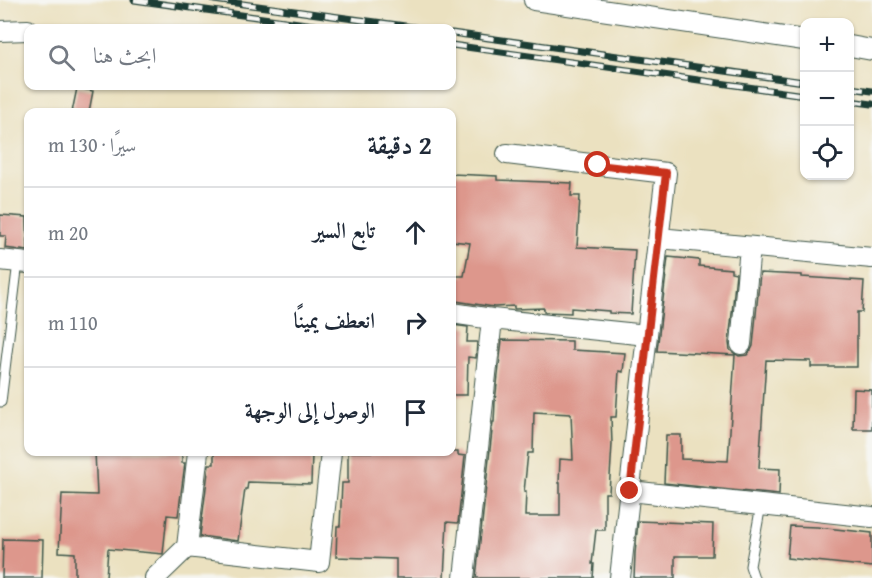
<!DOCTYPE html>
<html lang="ar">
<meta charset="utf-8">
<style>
:root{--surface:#fff;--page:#f2f2f3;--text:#1f2937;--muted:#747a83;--line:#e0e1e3}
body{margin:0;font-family:"Gentium Book Plus",Amiri,serif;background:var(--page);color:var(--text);direction:rtl}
.controls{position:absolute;right:18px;top:18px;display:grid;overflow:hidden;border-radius:12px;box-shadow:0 2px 4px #0004}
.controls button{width:54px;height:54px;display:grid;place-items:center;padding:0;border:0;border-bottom:2px solid var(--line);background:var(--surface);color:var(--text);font:30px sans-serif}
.stop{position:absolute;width:18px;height:18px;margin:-14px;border:4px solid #c8321e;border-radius:50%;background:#fff}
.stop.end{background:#c8321e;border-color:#fff;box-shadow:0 2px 6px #0008}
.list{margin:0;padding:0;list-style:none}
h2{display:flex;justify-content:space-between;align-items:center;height:78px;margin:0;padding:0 24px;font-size:26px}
h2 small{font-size:20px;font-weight:400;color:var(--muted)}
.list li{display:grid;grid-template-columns:39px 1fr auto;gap:18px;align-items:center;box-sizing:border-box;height:90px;padding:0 24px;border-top:2px solid var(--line)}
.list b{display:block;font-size:22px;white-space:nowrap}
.list em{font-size:20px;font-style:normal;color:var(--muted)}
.icon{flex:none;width:33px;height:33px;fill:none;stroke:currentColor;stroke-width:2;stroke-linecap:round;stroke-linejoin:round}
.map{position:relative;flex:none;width:872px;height:578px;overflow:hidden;direction:ltr}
.search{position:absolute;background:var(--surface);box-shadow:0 2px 4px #0004;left:24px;top:24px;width:432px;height:66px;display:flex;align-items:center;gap:15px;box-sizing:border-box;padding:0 21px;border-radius:12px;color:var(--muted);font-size:22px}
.panel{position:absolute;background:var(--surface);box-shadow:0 2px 4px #0004;left:24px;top:108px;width:432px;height:348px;border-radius:12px;direction:rtl}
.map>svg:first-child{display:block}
.building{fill:#dd978c;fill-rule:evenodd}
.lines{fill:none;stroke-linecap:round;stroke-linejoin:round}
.lane-casing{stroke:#3e5649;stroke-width:11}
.street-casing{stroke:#3e5649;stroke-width:22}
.lane{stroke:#fff;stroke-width:9}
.street{stroke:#fff;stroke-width:20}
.rail-casing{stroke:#1f3d34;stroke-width:7}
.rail{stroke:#f6f6f2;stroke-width:4.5;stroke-dasharray:14;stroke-linecap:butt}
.route{stroke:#c8321e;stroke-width:8}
</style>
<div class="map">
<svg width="872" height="578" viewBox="0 0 872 578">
<rect width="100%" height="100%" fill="#f6f6f2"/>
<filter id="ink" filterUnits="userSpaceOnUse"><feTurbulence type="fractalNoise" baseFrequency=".0167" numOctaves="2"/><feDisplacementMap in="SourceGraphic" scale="12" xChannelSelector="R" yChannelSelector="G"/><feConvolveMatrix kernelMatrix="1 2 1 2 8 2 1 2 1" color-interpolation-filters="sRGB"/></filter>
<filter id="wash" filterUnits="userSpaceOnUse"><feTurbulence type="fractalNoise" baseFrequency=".008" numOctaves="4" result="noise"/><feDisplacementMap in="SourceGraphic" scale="24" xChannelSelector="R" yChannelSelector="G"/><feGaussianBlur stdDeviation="1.35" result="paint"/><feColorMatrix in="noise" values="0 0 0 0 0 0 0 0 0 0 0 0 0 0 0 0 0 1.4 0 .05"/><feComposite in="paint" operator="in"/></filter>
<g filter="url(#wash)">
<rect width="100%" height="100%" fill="#ebe1c0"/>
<g id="blocks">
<path class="building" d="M77 88 93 91 89 112H72Z
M452 174 497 176V180L572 183 571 196H580L577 247 635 250 631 314 609 313V311L571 308V313L544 312V308L514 309V306L494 307 456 301V276H464L470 243 452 241Z
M0 215 27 217 28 251 5 248 6 236H0Z
M668 257 699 260V266L731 269V272L736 273 729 343 730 350 734 353 739 356 747 355 751 350 753 346 760 273 802 275V277L864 281 862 312H857V367H811V361L766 360 759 468 780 469 779 495 664 483 666 435H681V459L728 461 735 355 657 351Z
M452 325 468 327 467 342H477L476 358 468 357 467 395H452Z
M502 340 572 341V350L625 353 623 372 619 371 616 417H611L612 444 609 493H605V530H596L592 564H594L593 578H476L493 422H494L495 402ZM534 412 571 414 573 460 560 459 559 483H560V516H525L526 492H524L528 453H533Z
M854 389 872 390V429H853Z
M95 452H182V463H185L178 516 167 515 163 554 108 549 106 578H75V553L59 552 62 494 97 495Z
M214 452H262L312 454 311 484 248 482 247 489H245L238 541 200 536 209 464H214Z
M348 452H458V455L465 456 458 523 447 522 444 578H396V559L336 557 337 526H340L342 483H348Z
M638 521 713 524 712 556H675V578H634L635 554Z
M790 526 817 527 872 533V567L787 558Z
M3 539 43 540 42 578H2Z"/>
</g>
</g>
<g filter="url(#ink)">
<use href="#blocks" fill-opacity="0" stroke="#3e5649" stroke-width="1.5"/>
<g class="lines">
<defs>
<path id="lane" d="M1 402 18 262
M754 578 750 566 761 505"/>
<path id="street" d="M534 0 804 40
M0 31 28 30
M850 46 872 50
M507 154 666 173 647 335
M659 238 872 258
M0 260 28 263
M452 313 492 319 647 335 620 578
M741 344 750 247
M630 491 872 517
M187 547 198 452
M155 578 187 547 319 562 331 452
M464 578 492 319"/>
</defs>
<use href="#lane" class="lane-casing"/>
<use href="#street" class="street-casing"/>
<use href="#lane" class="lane"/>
<use href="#street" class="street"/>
<defs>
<path id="rail" d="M134 0 335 28
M214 0 420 28
M452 33 804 82
M452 45 804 95
M850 88 872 91
M850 101 872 104"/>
</defs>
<use href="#rail" class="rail-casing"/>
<use href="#rail" class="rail"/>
</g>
</g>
<g class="lines" filter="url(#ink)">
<path class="route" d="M598 165 666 173 630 491"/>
</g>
</svg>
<div class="controls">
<button>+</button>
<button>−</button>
<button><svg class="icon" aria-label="locate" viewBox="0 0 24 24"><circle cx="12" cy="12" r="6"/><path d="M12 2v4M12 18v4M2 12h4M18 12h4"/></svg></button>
</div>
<div class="stop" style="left:598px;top:165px"></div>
<div class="stop end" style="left:630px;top:491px"></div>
<div class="search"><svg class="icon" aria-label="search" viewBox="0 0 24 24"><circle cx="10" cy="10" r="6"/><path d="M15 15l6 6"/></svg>ابحث هنا</div>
<section class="panel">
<h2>2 دقيقة<small>سيرًا · 130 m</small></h2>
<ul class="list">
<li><svg class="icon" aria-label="ahead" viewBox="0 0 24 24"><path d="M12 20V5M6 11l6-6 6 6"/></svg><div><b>تابع السير</b></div><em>20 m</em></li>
<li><svg class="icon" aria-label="right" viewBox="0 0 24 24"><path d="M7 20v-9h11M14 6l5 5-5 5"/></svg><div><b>انعطف يمينًا</b></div><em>110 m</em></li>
<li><svg class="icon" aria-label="arrive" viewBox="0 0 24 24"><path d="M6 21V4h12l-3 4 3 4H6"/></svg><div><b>الوصول إلى الوجهة</b></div></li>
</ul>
</section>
</div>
